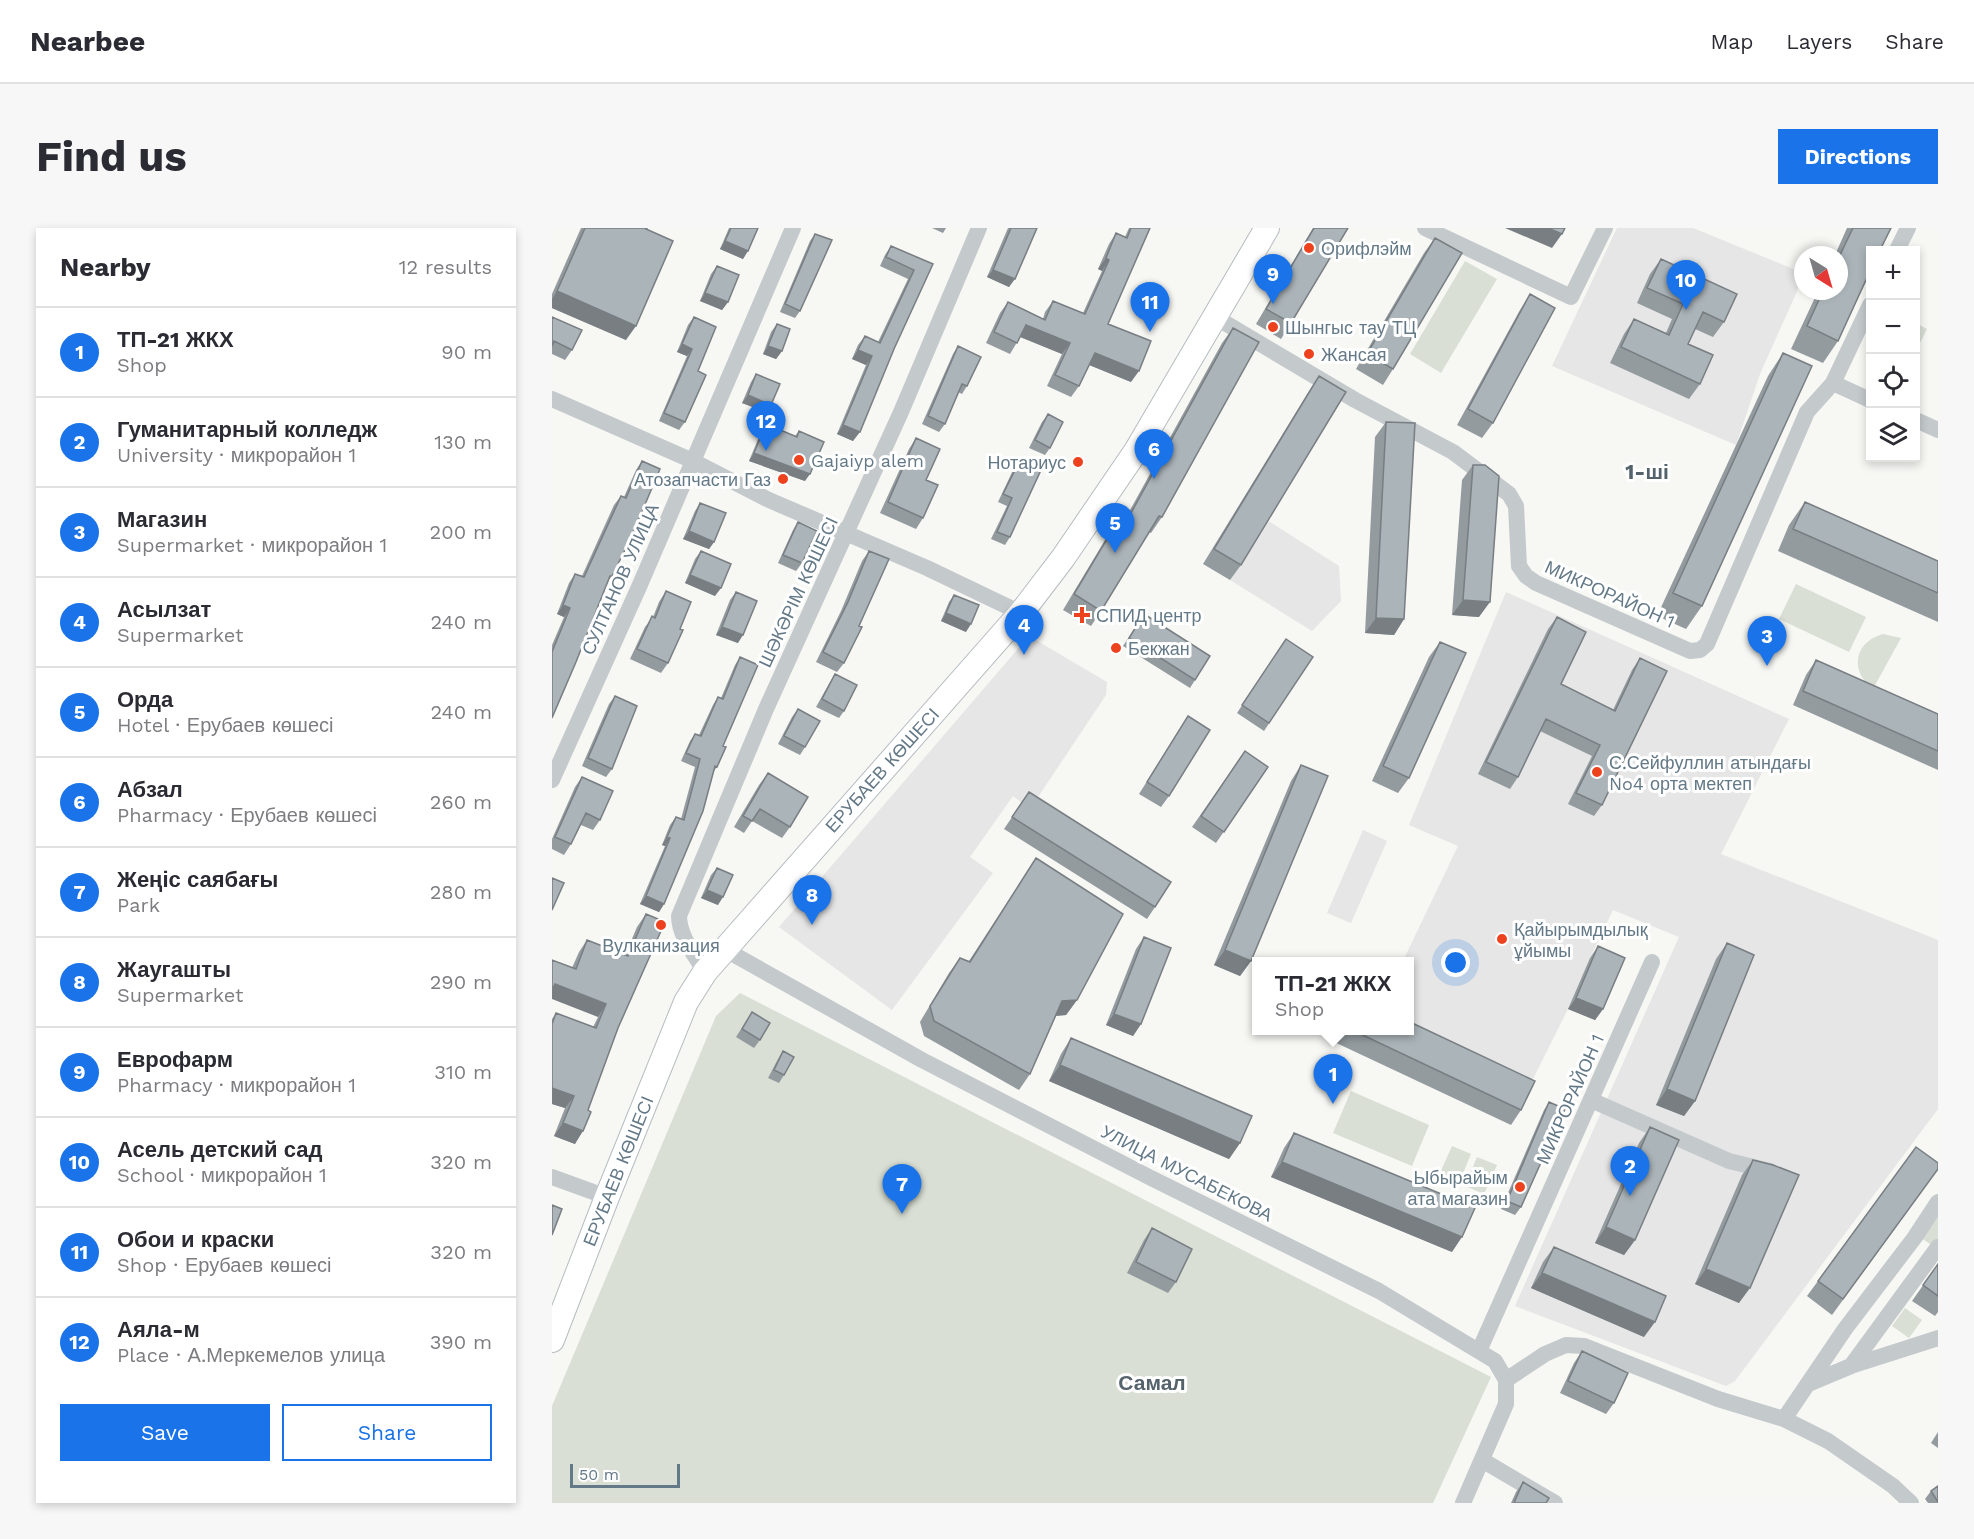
<!DOCTYPE html>
<meta charset="utf-8">
<style>
:root{--surface:#fff;--page:#f7f7f7;--text:#2b2b33;--muted:#7c7c81;--line:#e1e1e2;--accent:#1a73e8}
body{margin:0;font-family:"Work Sans",sans-serif;background:var(--page);color:var(--text)}
.controls{position:absolute;right:18px;top:18px;display:grid;overflow:hidden;border-radius:0px;box-shadow:0 3px 9px #0003}
.controls button{width:54px;height:54px;display:grid;place-items:center;padding:0;border:0;border-bottom:2px solid var(--line);background:var(--surface);color:var(--text);font:30px sans-serif}
.compass{position:absolute;left:1242px;top:18px;width:54px;height:54px;border-radius:50%;background:var(--surface);box-shadow:0 3px 9px #0003;rotate:143deg}
.scale{position:absolute;left:18px;bottom:15px;width:110px;box-sizing:border-box;padding-left:6px;border:3px solid #647987;border-top:0;font-size:16px;line-height:21px;white-space:nowrap;color:#647987;-webkit-text-stroke:4px #fff;paint-order:stroke}
.you{position:absolute;left:904px;top:735px;width:21px;height:21px;margin:-15px;border:4px solid #fff;border-radius:50%;background:#1a73e8;box-shadow:0 0 0 9px #1a73e833}
.badge{display:grid;place-items:center;width:39px;height:39px;border-radius:50%;background:var(--accent);color:#fff;font-size:20px;font-weight:700}
.pin{position:absolute;translate:-50% -50px;filter:drop-shadow(0 2px 3px #0008)}
.pin::after{content:'';position:absolute;top:32px;width:21px;height:18px;background:inherit;clip-path:polygon(0 0,100% 0,50% 100%)}
.popup{position:absolute;left:700px;top:729px;width:162px;height:78px;box-sizing:border-box;display:grid;place-content:center;border-radius:0px;background:var(--surface);filter:drop-shadow(0 2px 4px #0005);font-size:20px;white-space:nowrap;color:var(--muted)}
.popup b{font-size:22px;color:var(--text)}
.popup::after{content:'';position:absolute;left:50%;top:100%;margin-left:-12px;border:12px solid transparent;border-top-color:var(--surface)}
.list{margin:0;padding:0;list-style:none}
h2{display:flex;justify-content:space-between;align-items:center;height:78px;margin:0;padding:0 24px;font-size:26px}
h2 small{font-size:20px;font-weight:400;color:var(--muted)}
.list li{display:grid;grid-template-columns:39px 1fr auto;gap:18px;align-items:center;box-sizing:border-box;height:90px;padding:0 24px;border-top:2px solid var(--line)}
.list b{display:block;font-size:22px;white-space:nowrap}
.list p{margin:0;font-size:20px;white-space:nowrap;color:var(--muted)}
.list em{font-size:20px;font-style:normal;color:var(--muted)}
.actions{display:flex;gap:12px;padding:18px 24px}
.actions a{flex:1;padding:14px 0;border:2px solid var(--accent);border-radius:0px;text-align:center;font-size:21px;color:var(--accent)}
.actions .main{background:var(--accent);color:#fff}
.icon{flex:none;width:33px;height:33px;fill:none;stroke:currentColor;stroke-width:2;stroke-linecap:round;stroke-linejoin:round}
.map{position:relative;flex:none;width:1386px;height:1275px;overflow:hidden;border-radius:0px}
header{display:flex;align-items:center;gap:36px;box-sizing:border-box;height:84px;padding:0 30px;background:var(--surface);border-bottom:2px solid var(--line)}
header strong{font-size:28px}
nav{display:flex;gap:33px;margin-inline-start:auto;font-size:21px}
.intro{display:flex;align-items:center;justify-content:space-between;box-sizing:border-box;height:144px;padding:0 36px}
h1{margin:0;font-size:42px}
.button{padding:15px 27px;border-radius:0px;background:var(--accent);color:#fff;font-size:21px;font-weight:700}
main{display:flex;gap:36px;padding:0 36px}
aside{flex:1;background:var(--surface);border-radius:0px;box-shadow:0 3px 9px #0003}
.map>svg:first-child{display:block}
.built{fill:#e5e6e5}
.green{fill:#d9dfd4}
.lines{fill:none;stroke-linecap:round;stroke-linejoin:round}
.secondary-casing{stroke:#b6bcc0;stroke-width:26}
.street{stroke:#c4c9cc;stroke-width:16}
.secondary{stroke:#fff;stroke-width:24}
.wall{fill:#939b9f}
.shaded-wall{fill:#787e82}
.building{fill:#abb4b9;stroke:#787e82;stroke-width:1.5}
.poi-dot{fill:#ed421e;stroke:#fff;stroke-width:2}
.labels{text-anchor:middle;dominant-baseline:central;stroke-width:6;stroke-linejoin:round;paint-order:stroke}
.poi-label{font-size:18px;fill:#647987;stroke:#fff;text-anchor:start}
.street-label{font-size:18px;fill:#647987;stroke:#fff}
.quarter-label{font-size:21px;font-weight:bold;fill:#53626b;stroke:#fff}
</style>
<header>
<strong>Nearbee</strong>
<nav><a>Map</a><a>Layers</a><a>Share</a></nav>
</header>
<div class="intro"><h1>Find us</h1><a class="button">Directions</a></div>
<main>
<aside>
<h2>Nearby<small>12 results</small></h2>
<ul class="list">
<li><span class="badge">1</span><div><b>ТП-21 ЖКХ</b><p>Shop</p></div><em>90 m</em></li>
<li><span class="badge">2</span><div><b>Гуманитарный колледж</b><p>University · микрорайон 1</p></div><em>130 m</em></li>
<li><span class="badge">3</span><div><b>Магазин</b><p>Supermarket · микрорайон 1</p></div><em>200 m</em></li>
<li><span class="badge">4</span><div><b>Асылзат</b><p>Supermarket</p></div><em>240 m</em></li>
<li><span class="badge">5</span><div><b>Орда</b><p>Hotel · Ерубаев көшесі</p></div><em>240 m</em></li>
<li><span class="badge">6</span><div><b>Абзал</b><p>Pharmacy · Ерубаев көшесі</p></div><em>260 m</em></li>
<li><span class="badge">7</span><div><b>Жеңіс саябағы</b><p>Park</p></div><em>280 m</em></li>
<li><span class="badge">8</span><div><b>Жаугашты</b><p>Supermarket</p></div><em>290 m</em></li>
<li><span class="badge">9</span><div><b>Еврофарм</b><p>Pharmacy · микрорайон 1</p></div><em>310 m</em></li>
<li><span class="badge">10</span><div><b>Асель детский сад</b><p>School · микрорайон 1</p></div><em>320 m</em></li>
<li><span class="badge">11</span><div><b>Обои и краски</b><p>Shop · Ерубаев көшесі</p></div><em>320 m</em></li>
<li><span class="badge">12</span><div><b>Аяла-м</b><p>Place · А.Меркемелов улица</p></div><em>390 m</em></li>
</ul>
<div class="actions"><a class="main">Save</a><a>Share</a></div>
</aside>
<div class="map">
<svg width="1386" height="1275" viewBox="0 0 1386 1275">
<rect width="100%" height="100%" fill="#f7f7f4"/>
<path class="built" d="M1065 0H1141L1251 45V50L1208 146 1184 217 1000 138Z
M715 292 787 338 789 373 760 403 678 352Z
M954 364 1237 491 1169 626 1386 712V881L1183 1153 1174 1158 963 1078 1127 709 1061 682 1038 730 1016 781 972 869 858 802V734L851 733 906 618 857 597Z
M477 408 555 454 554 467 478 581 461 568 418 629 441 645 340 782 227 699Z
M811 602 835 613 799 695 775 685Z"/>
<path class="green" d="M913 33 945 51 889 145 858 126Z
M1364 95 1375 101 1364 123Z
M1244 356 1314 389 1297 424 1227 391Z
M1331 406 1349 410 1321 461C1297 443 1302 414 1331 406Z
M188 765 939 1149 881 1275H0V1178L164 788Z
M799 863 877 897 860 938 781 905Z
M900 918 919 926 907 955 887 947Z
M925 929 945 937 932 966 913 958Z
M1386 983V1014L1382 1019 1368 1009Z
M1353 1080 1370 1092 1357 1110 1340 1098Z"/>
<g class="lines">
<defs>
<path id="secondary" d="M0 1112 55 969 134 774 153 744 469 385 511 330 584 223 715 0"/>
</defs>
<use href="#secondary" class="secondary-casing"/>
<path class="street" d="M873 0 1019 69 1053 0
M1345 22 1356 0
M663 89 803 172 901 224 957 266 964 278 967 338 974 348 984 355 1138 423 1148 422 1155 416 1255 184 1281 155 1318 77
M1281 155 1318 172
M0 171 141 233 217 272 375 340 469 385
M1364 192 1386 202
M0 552 87 359 241 0
M172 721 370 832 599 950 827 1063 943 1133 954 1152V1176L911 1275
M153 744C143 727 127 708 127 688L214 481 349 184 427 0
M1039 872 1177 933 1218 943
M0 949 55 969
M927 1123 1100 734
M1299 1138 1386 1110
M954 1152 993 1126 1014 1117 1032 1118 1166 1171 1232 1191 1276 1213 1341 1258 1359 1275
M1256 1156 1299 1138 1386 1019
M1232 1191 1293 1101 1363 1009 1386 974
M930 1232 1003 1275"/>
<use href="#secondary" class="secondary"/>
</g>
<path class="wall" d="M29 0H95L74 112 0 80V66Z
M177 0H206L191 31 168 21Z
M380 0H394L391 5Z
M456 0H485L457 59 435 49Z
M577 0H598L556 96 579 154 537 137 527 158 519 169 495 158 510 126 468 109 458 126 434 115 448 85 456 74 491 91 493 84 501 73 531 85 550 43 546 41 557 16 564 5 573 9Z
M761 0H796L739 95 729 111 704 96Z
M1295 0H1339L1286 113 1271 135 1239 121 1266 63H1287V27H1283Z
M263 6 248 83 243 90 228 84 258 13Z
M883 10 841 141 831 157 804 141 872 25Z
M339 18 381 36 342 121 301 213 285 206 314 137 300 131 306 117 313 108 326 114 356 51 328 38 333 27Z
M1109 31 1172 94 1161 109 1143 101 1136 116 1148 156 1137 171 1058 135 1072 106 1082 91 1114 105 1120 91 1085 75 1098 46Z
M165 38 176 74 170 82 148 73 159 46Z
M978 66 941 195 930 210 905 197 968 82Z
M0 89 20 122 13 132 0 126Z
M142 89 146 143 133 194 127 202 107 193 135 128 125 124 136 97Z
M225 96 230 123 224 131 211 126 219 104Z
M681 100 610 289 599 305 597 304 549 383 539 398 511 382 562 297 573 281 577 284 670 115Z
M406 118 415 158 410 166 406 164 393 196 387 204 370 196 401 126Z
M1231 125 1150 378 1134 401 1105 388 1216 148Z
M204 146 219 177 214 184 190 175 199 154Z
M767 148 689 337 678 352 651 336 757 163Z
M496 186 498 220 493 227 477 220 490 194Z
M834 194 852 391 842 407 813 405 823 209Z
M214 196 243 208 247 203 253 253 197 233 209 204Z
M364 210 374 252 371 290 364 301 328 285 357 221Z
M468 232 458 309 453 317 439 311 455 278 446 274 462 240Z
M90 233 60 348 55 355 0 490V417L12 389 5 386 17 355 23 346 30 348 62 277 69 268 72 269 84 242Z
M921 237 927 389 900 387 910 252Z
M1253 274 1386 333V394L1226 323 1237 297Z
M148 275 162 314 157 321 131 311 143 283Z
M246 294 250 335 244 343 226 335 241 302Z
M149 323 163 368 133 355 143 331Z
M317 323 307 398 292 435 285 444 264 434 289 383 310 333Z
M114 363 128 401 116 435 109 445 78 431 93 399 101 389 107 374Z
M184 364 186 415 164 407 178 372Z
M402 367 414 404 389 393 397 374Z
M592 386 643 452 638 460 571 418Z
M1005 389 1009 456 1061 482 1080 442 1088 430 1050 577 1042 588 1016 576 1040 528 988 503 966 549 958 561 926 546 996 401Z
M734 411 761 429 712 503 685 485Z
M888 414 857 550 846 565 820 553 877 429Z
M188 429 171 518 165 539 161 544 112 676 107 684 88 676 113 618 110 617 118 597 124 589 129 591 143 539 129 533 138 513 143 506 147 507 161 477 166 469 169 470 183 437Z
M1264 432 1386 486V542L1241 477 1254 447Z
M283 446 292 483 287 490 264 479 278 454Z
M63 468 60 541 54 549 30 538 57 476Z
M246 481 253 519 248 527 226 516 240 489Z
M636 488 617 568 609 579 587 566Z
M693 523 716 539 664 615 640 599Z
M749 537 699 733 688 748 662 737 739 553Z
M216 545 238 599 230 610 200 593 192 605 182 599 207 557Z
M30 549 48 592 41 602 29 597 19 616 12 627 0 621V611L23 559Z
M477 564 603 679 595 691 452 601Z
M484 630 525 772 514 787 504 788 478 846 467 862 372 808 368 794 397 745 408 730 417 733Z
M165 640 166 677 149 670 159 647Z
M94 686 66 800 23 916 2 908 13 880 0 876V791L4 785 41 799 46 789 20 740 27 724 35 712 73 727 85 699Z
M592 709 589 796 581 808 554 797 584 721Z
M1175 715 1143 873 1132 888 1104 877 1164 731Z
M1046 718 1051 781 1043 792 1016 781 1038 730Z
M200 784 208 812 202 820 184 809Z
M783 802H858L969 882 959 897 778 812Z
M519 810 688 915 677 931 497 853 509 826Z
M231 823 232 847 227 855 216 850 226 831Z
M997 874 969 979 963 987 949 981 992 882Z
M1098 899 1083 1012 1072 1027 1043 1015 1087 915Z
M742 905 900 1024 719 949 732 920Z
M1201 932 1187 1075 1143 1056 1190 947Z
M1386 941 1280 1087 1255 1068 1266 1053Z
M600 1000 624 1054 616 1065 575 1045 592 1012Z
M1002 1019 1092 1109 979 1060 991 1034Z
M1386 1036V1084L1383 1088 1360 1073Z
M1030 1123 1062 1175 1054 1186 1008 1165 1022 1135Z
M1386 1204V1220L1379 1215Z
M971 1254 994 1275H959L964 1264Z
M1386 1258V1275H1376L1373 1271 1379 1263Z"/>
<path class="shaded-wall" d="M953 0H996L1010 6 1000 20Z
M173 13 196 23 191 31 168 21Z
M554 30 557 32 550 43 546 41Z
M441 42 463 51 457 59 435 49Z
M5 63 84 98 74 112 0 80V71Z
M153 65 176 74 170 82 148 73Z
M474 97 518 115 510 126 466 108Z
M130 116 140 121 135 128 125 124Z
M216 118 230 123 224 131 211 126Z
M306 122 320 128 314 137 300 131Z
M543 125 587 143 579 154 535 136Z
M196 167 219 177 214 184 190 175Z
M291 197 308 204 301 213 285 206Z
M202 225 258 246 253 253 197 233Z
M137 303 162 314 157 321 131 311Z
M138 347 169 360 163 368 133 355Z
M911 372 938 374 927 389 900 387Z
M11 377 18 380 12 389 5 386Z
M394 385 419 396 414 404 389 393Z
M824 390 852 391 842 407 813 405Z
M170 399 191 407 186 415 164 407Z
M115 609 118 610 113 618 110 617Z
M155 662 171 669 166 677 149 670Z
M94 668 112 676 107 684 88 676Z
M673 722 699 733 688 748 662 737Z
M3 756 54 776 46 789 0 771V760Z
M1024 770 1051 781 1043 792 1016 781Z
M525 772 514 787 500 788 510 773Z
M562 786 589 796 581 808 554 797Z
M508 837 688 915 677 931 497 853Z
M0 860 22 868 13 880 0 876Z
M1115 861 1143 873 1132 888 1104 877Z
M11 895 31 903 23 916 2 908Z
M730 934 910 1009 900 1024 719 949Z
M1054 999 1083 1012 1072 1027 1043 1015Z
M1154 1041 1198 1060 1187 1075 1143 1056Z
M990 1045 1103 1094 1092 1109 979 1060Z"/>
<path class="building" d="M33 0H95L94 1 121 13 84 98 5 63Z
M179 0H206L196 23 173 13Z
M459 0H485L463 51 441 42Z
M579 0H598L556 96 599 113 587 143 543 125 527 158 503 147 518 115 474 97 465 115 442 104 456 74 493 92 501 73 533 86 557 32 554 30 564 5 575 10Z
M762 0H796L739 95 714 81Z
M996 0H1013L1010 6Z
M1301 0H1339L1328 22H1318V43L1286 113 1255 98 1271 63H1287V29Z
M263 6 280 12 248 83 233 76Z
M883 10 910 25 841 141 815 126Z
M339 18 381 36 342 121 308 204 291 197 320 128 306 122 313 108 328 115 362 42 334 29Z
M1109 31 1185 66 1172 94 1151 84 1136 116 1161 127 1148 156 1069 119 1082 91 1117 107 1131 76 1095 60Z
M165 38 187 47 176 74 153 65Z
M978 66 1003 80 941 195 916 181Z
M0 89 30 102 20 122 2 113 0 118Z
M142 89 164 99 146 143 154 147 133 194 112 185 140 121 130 116Z
M225 96 238 101 230 123 216 118Z
M681 100 707 114 610 289 607 288 549 383 522 366 573 281 579 285Z
M406 118 429 129 415 158 410 156 393 196 376 188Z
M1231 125 1260 138 1150 378 1121 365Z
M204 146 228 156 219 177 196 167Z
M767 148 794 164 689 337 662 321Z
M496 186 511 194 498 220 483 212Z
M834 194 863 195 852 391 824 390Z
M214 196 245 209 247 203 272 214 258 246 202 225Z
M364 210 388 221 374 252 386 257 371 290 336 274Z
M468 232 489 242 458 309 445 304 460 270 451 266Z
M90 233 108 241 78 312 60 348H58L24 434 0 490V424L18 380 11 377 23 346 32 349 69 268 74 270Z
M921 237H933L947 248 938 374 911 372Z
M1253 274 1386 333V365L1241 301Z
M148 275 174 285 162 314 137 303Z
M246 294 265 303 250 335 231 327Z
M149 323 179 336 169 360 138 347Z
M317 323 337 331 307 398 310 399 292 435 271 424 296 374Z
M114 363 139 374 128 401 131 402 116 435 85 421 100 388 103 390Z
M184 364 205 373 191 407 170 399Z
M402 367 427 377 419 396 394 385Z
M592 386 658 428 643 452 577 410Z
M1005 389 1034 404 1009 456 1063 483 1088 430 1115 443 1050 577 1024 565 1048 517 994 491 966 549 934 534Z
M734 411 761 429 717 495 690 477Z
M888 414 914 425 857 550 831 538Z
M188 429 206 437 171 518 174 519 165 539 163 538 151 583 112 676 94 668 118 610 115 609 124 589 132 592 148 531 134 525 143 506 149 508 166 469 171 471Z
M1264 432 1386 486V523L1251 463Z
M283 446 305 457 292 483 270 471Z
M63 468 85 478 60 541 36 530Z
M246 481 268 493 253 519 232 508Z
M636 488 658 502 617 568 595 554Z
M693 523 716 539 672 604 649 588Z
M749 537 776 548 699 733 673 722Z
M216 545 256 569 238 599 208 581 200 593 191 588Z
M30 549 61 563 48 592 34 585 19 616 3 609Z
M477 564 619 654 603 679 460 589Z
M484 630 571 686 525 772 510 773 478 846 382 793 378 778 408 730 418 734Z
M165 640 181 647 171 669 155 662Z
M0 650 12 655 0 682Z
M94 686 113 694 66 800 36 882 39 884 31 903 11 895 22 868 0 860V796L4 785 44 800 54 776 3 756 0 762V732L24 741 35 712 76 728Z
M592 709 619 720 589 796 562 786Z
M1175 715 1202 727 1143 873 1115 861Z
M1046 718 1073 730 1051 781 1024 770Z
M200 784 218 795 208 812 190 801Z
M858 794 983 853 969 882 800 802H858Z
M519 810 700 888 688 915 508 837Z
M231 823 242 829 232 847 222 842Z
M997 874 1013 881 969 979 955 973Z
M1098 899 1127 912 1083 1012 1054 999Z
M742 905 923 980 910 1009 730 934Z
M1364 919 1386 935V941L1291 1071 1266 1053Z
M1201 932 1221 937 1247 947 1198 1060 1154 1041Z
M0 977 10 981 0 1007Z
M600 1000 640 1021 624 1054 584 1034Z
M1002 1019 1114 1068 1103 1094 990 1045Z
M1386 1036V1068L1371 1057Z
M1030 1123 1076 1145 1062 1175 1016 1153Z
M971 1254 997 1270 994 1275H962Z
M1386 1258V1274L1379 1263Z"/>
<g class="poi-dot">
<circle cx="757" cy="20" r="6"/>
<circle cx="721" cy="99" r="6"/>
<circle cx="757" cy="126" r="6"/>
<circle cx="247" cy="232" r="6"/>
<circle cx="526" cy="234" r="6"/>
<circle cx="231" cy="251" r="6"/>
<path d="M527 378h6v6h6v6h-6v6h-6v-6h-6v-6h6z"/>
<circle cx="564" cy="420" r="6"/>
<circle cx="1045" cy="544" r="6"/>
<circle cx="109" cy="697" r="6"/>
<circle cx="950" cy="711" r="6"/>
<circle cx="968" cy="959" r="6"/>
</g>
<g class="labels">
<g class="poi-label">
<text x="769" y="20">Орифлэйм</text>
<text x="733" y="99">Шынгыс тау ТЦ</text>
<text x="769" y="126">Жансая</text>
<text x="259" y="232">Gajaiyp alem</text>
<text x="514" y="234" text-anchor="end">Нотариус</text>
<text x="219" y="251" text-anchor="end">Атозапчасти Газ</text>
<text x="544" y="387">СПИД центр</text>
<text x="576" y="420">Бекжан</text>
<text x="1057" y="534">С.Сейфуллин атындағы<tspan x="1057" dy="21">No4 орта мектеп</tspan></text>
<text x="962" y="701">Қайырымдылық<tspan x="962" dy="21">ұйымы</tspan></text>
<text x="109" y="717" text-anchor="middle">Вулканизация</text>
<text x="956" y="949" text-anchor="end">Ыбырайым<tspan x="956" dy="21">ата магазин</tspan></text>
</g>
<g class="street-label">
<text transform="translate(68 351) rotate(-66)">СУЛТАНОВ УЛИЦА</text>
<text transform="translate(246 364) rotate(-65)">ШӘКӘРІМ КӨШЕСІ</text>
<text transform="translate(1058 366) rotate(24)">МИКРОРАЙОН 1</text>
<text transform="translate(330 542) rotate(-48)">ЕРУБАЕВ КӨШЕСІ</text>
<text transform="translate(1018 871) rotate(-66)">МИКРОРАЙОН 1</text>
<text transform="translate(66 943) rotate(-68)">ЕРУБАЕВ КӨШЕСІ</text>
<text transform="translate(635 945) rotate(27)">УЛИЦА МУСАБЕКОВА</text>
</g>
<g class="quarter-label">
<text x="1095" y="243">1-ші</text>
<text x="600" y="1154">Самал</text>
</g>
</g>
</svg>
<div class="controls">
<button>+</button>
<button>−</button>
<button><svg class="icon" aria-label="locate" viewBox="0 0 24 24"><circle cx="12" cy="12" r="6"/><path d="M12 2v4M12 18v4M2 12h4M18 12h4"/></svg></button>
<button><svg class="icon" aria-label="layers" viewBox="0 0 24 24"><path d="M12 4l9 5-9 5-9-5zM3 14l9 5 9-5"/></svg></button>
</div>
<svg class="compass" viewBox="-18 -18 36 36"><path d="M0-13l5 13h-10z" fill="#e53935"/><path d="M0 13l5-13h-10z" fill="#7c7c81"/></svg>
<div class="scale">50 m</div>
<div class="you"></div>
<div class="pin badge" style="left:781px;top:876px">1</div>
<div class="popup"><b>ТП-21 ЖКХ</b>Shop</div>
<div class="pin badge" style="left:1078px;top:968px">2</div>
<div class="pin badge" style="left:1215px;top:438px">3</div>
<div class="pin badge" style="left:472px;top:427px">4</div>
<div class="pin badge" style="left:563px;top:325px">5</div>
<div class="pin badge" style="left:602px;top:251px">6</div>
<div class="pin badge" style="left:350px;top:986px">7</div>
<div class="pin badge" style="left:260px;top:697px">8</div>
<div class="pin badge" style="left:721px;top:76px">9</div>
<div class="pin badge" style="left:1134px;top:82px">10</div>
<div class="pin badge" style="left:598px;top:104px">11</div>
<div class="pin badge" style="left:214px;top:223px">12</div>
</div>
</main>
